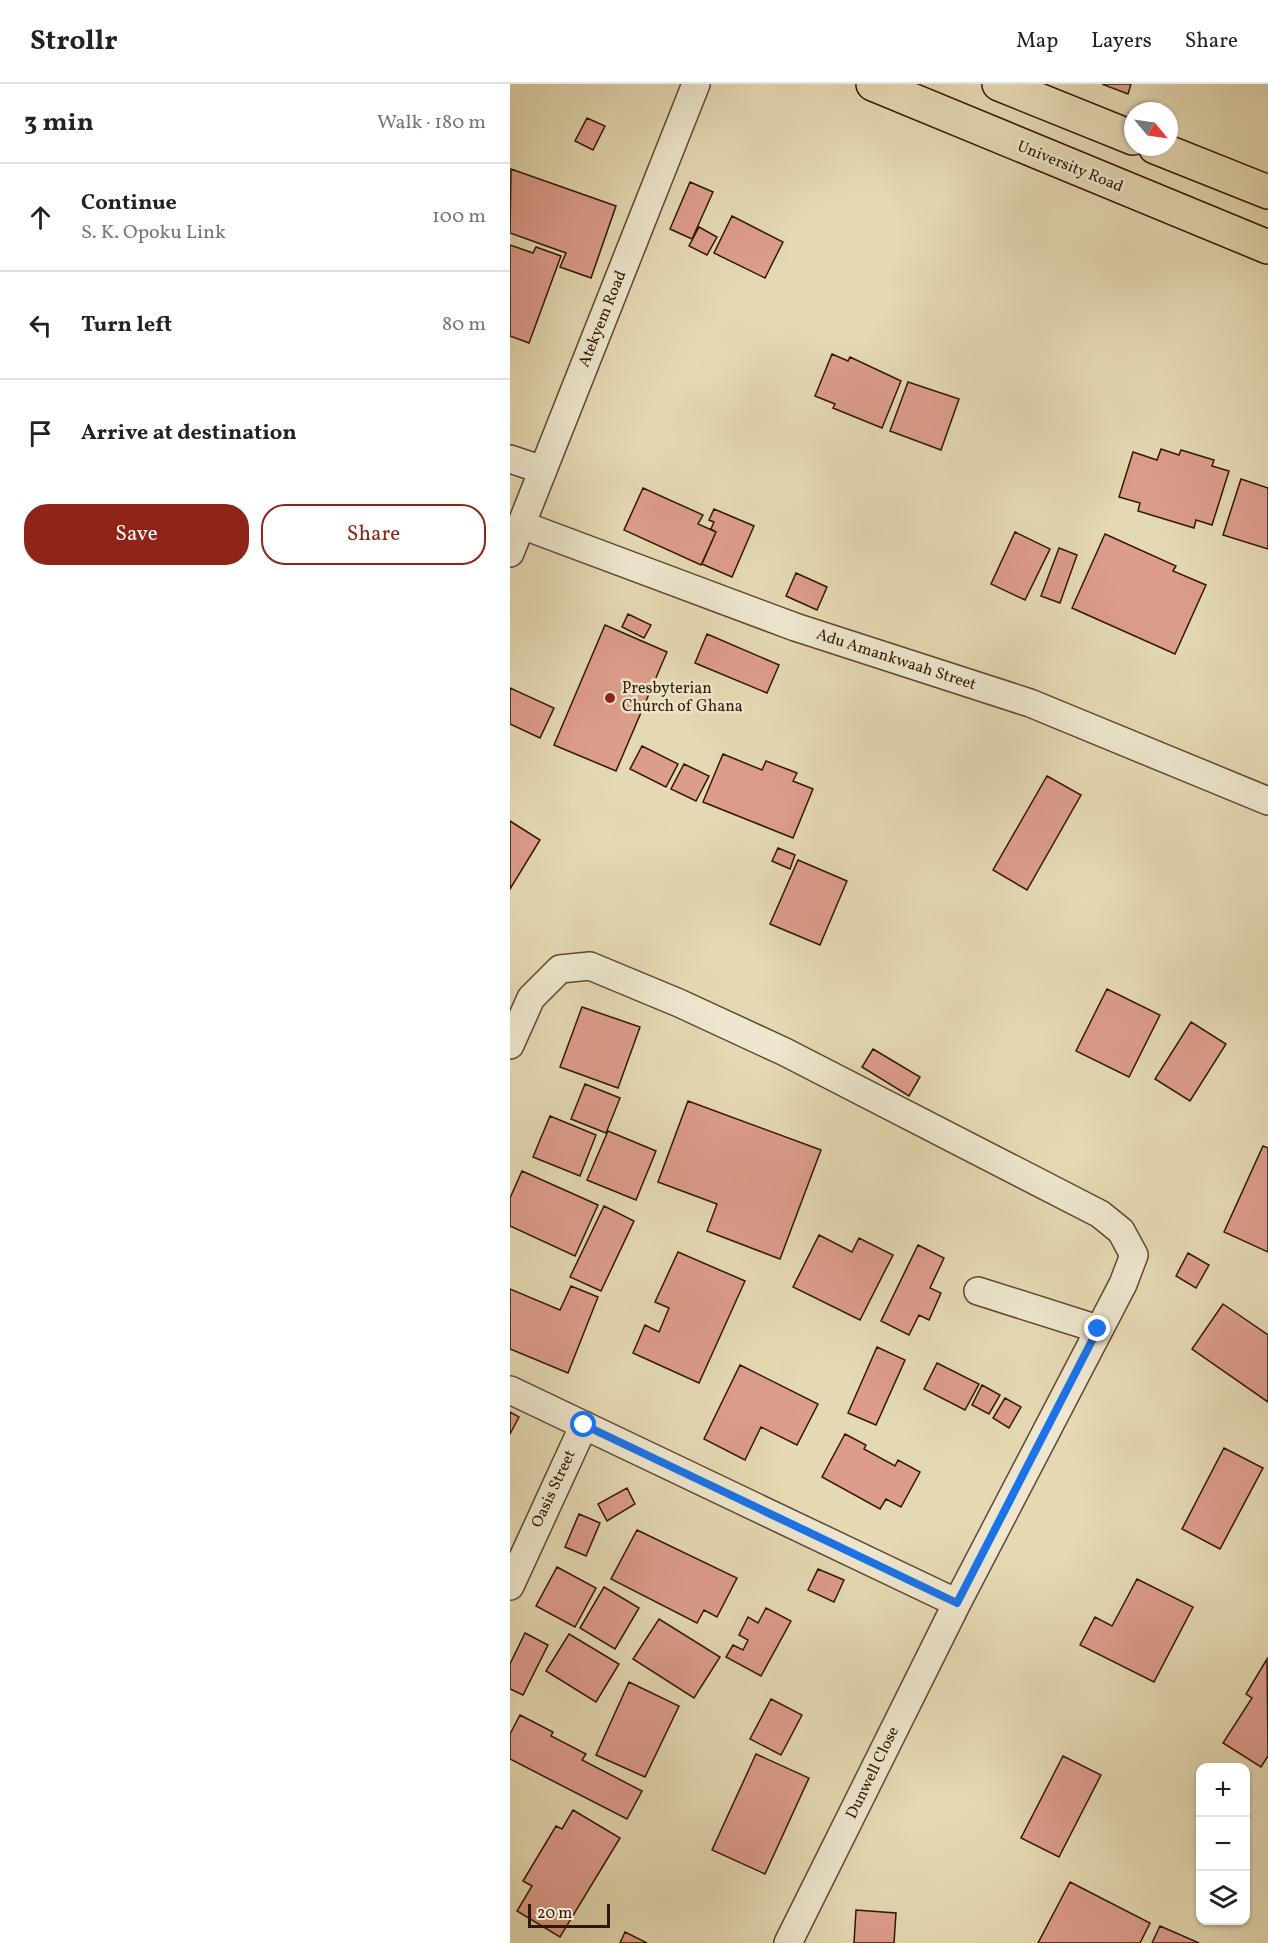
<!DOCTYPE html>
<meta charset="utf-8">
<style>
:root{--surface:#fff;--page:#f6f6f6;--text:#222;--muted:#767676;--line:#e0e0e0;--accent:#8f2418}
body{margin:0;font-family:Vollkorn,serif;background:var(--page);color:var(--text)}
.controls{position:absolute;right:18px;bottom:18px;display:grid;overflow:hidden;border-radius:12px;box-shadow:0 2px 4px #0004}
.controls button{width:54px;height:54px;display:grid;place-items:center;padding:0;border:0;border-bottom:2px solid var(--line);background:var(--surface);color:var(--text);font:30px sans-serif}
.compass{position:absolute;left:614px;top:18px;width:54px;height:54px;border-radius:50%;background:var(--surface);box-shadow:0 2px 4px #0004;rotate:119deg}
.scale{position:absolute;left:18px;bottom:15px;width:82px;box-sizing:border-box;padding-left:6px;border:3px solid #321703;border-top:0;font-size:16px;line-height:21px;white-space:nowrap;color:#321703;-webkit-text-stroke:4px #eee6ce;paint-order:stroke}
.stop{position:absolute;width:18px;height:18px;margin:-14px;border:4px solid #1a73e8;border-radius:50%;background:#fff}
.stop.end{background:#1a73e8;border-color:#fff;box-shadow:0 2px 6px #0008}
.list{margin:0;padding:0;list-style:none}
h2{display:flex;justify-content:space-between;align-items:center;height:78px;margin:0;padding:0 24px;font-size:26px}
h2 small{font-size:20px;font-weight:400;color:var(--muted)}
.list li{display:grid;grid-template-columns:39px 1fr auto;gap:18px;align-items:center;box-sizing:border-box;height:108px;padding:0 24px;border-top:2px solid var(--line)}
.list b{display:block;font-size:22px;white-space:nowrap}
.list p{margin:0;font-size:20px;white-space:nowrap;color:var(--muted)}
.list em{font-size:20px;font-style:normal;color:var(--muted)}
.actions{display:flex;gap:12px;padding:18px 24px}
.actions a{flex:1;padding:14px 0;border:2px solid var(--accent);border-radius:24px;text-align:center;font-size:21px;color:var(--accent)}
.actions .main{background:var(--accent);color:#fff}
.icon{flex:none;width:33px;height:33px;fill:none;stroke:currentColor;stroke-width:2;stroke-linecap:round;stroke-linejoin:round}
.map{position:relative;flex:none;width:758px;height:1859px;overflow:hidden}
header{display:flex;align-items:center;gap:36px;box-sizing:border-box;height:84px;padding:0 30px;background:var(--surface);border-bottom:2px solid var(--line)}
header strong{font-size:28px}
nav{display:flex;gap:33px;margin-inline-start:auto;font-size:21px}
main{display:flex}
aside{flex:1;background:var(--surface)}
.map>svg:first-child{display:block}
.building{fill:#dd9d8c;stroke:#321703;stroke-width:1.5}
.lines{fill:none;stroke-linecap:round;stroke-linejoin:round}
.street-casing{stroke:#5f482f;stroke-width:30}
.highway-casing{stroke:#321703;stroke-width:36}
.street{stroke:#eee6ce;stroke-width:27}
.highway{stroke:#e5d9b3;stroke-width:33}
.route{stroke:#1a73e8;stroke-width:8}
.poi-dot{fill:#8f2418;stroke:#eee6ce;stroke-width:2}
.labels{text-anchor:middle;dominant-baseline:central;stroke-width:5;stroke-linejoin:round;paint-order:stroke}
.street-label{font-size:16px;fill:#321703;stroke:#eee6ce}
.poi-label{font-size:16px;fill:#321703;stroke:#eee6ce;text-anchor:start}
</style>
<header>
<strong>Strollr</strong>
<nav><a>Map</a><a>Layers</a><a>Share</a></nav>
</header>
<main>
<aside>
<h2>3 min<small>Walk · 180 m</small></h2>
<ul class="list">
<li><svg class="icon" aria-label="ahead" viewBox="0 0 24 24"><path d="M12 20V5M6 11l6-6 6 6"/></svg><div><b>Continue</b><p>S. K. Opoku Link</p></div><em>100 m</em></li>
<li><svg class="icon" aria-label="left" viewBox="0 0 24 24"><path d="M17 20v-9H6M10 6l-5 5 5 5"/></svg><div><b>Turn left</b></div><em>80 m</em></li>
<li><svg class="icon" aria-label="arrive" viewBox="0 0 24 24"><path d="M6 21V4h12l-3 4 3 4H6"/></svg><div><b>Arrive at destination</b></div></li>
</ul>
<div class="actions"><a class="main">Save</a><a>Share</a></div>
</aside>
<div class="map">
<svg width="758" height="1859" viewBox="0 0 758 1859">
<rect width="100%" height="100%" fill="#e5d9b3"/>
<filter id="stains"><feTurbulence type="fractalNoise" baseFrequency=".00333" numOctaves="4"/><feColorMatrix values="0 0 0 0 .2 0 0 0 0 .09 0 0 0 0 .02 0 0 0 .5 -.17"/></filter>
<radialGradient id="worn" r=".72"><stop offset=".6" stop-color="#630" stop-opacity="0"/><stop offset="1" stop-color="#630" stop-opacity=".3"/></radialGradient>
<path class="building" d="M592 0H621L618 10Z
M77 34 95 42 83 66 65 57Z
M1 85 106 122 81 194 50 183 56 169 0 149Z
M180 98 203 108 182 155 160 145Z
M222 132 273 158 255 194 204 169Z
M189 143 207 153 197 171 179 162Z
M0 161 23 169 26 163 51 172 19 259 0 252Z
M322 270 338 277 340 273 391 297 372 344 323 324 325 320 305 312Z
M398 298 449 315 431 366 380 347Z
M651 365 669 371 671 366 704 376 702 382 719 387 702 441 686 436 684 444 628 427 630 419 609 413 623 368 647 376Z
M731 395 758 404V465L713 451Z
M133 404 193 431 188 440 206 448 191 481 114 446Z
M204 425 244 442 222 493 192 480 206 448 201 445 204 438 199 436Z
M505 448 540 465 515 516 481 500Z
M595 450 666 482 663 487 696 501 665 570 562 524Z
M549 464 567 471 550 519 531 512Z
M286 489 317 503 307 526 276 512Z
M118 530 141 541 134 554 112 543Z
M95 541 157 568 106 687 44 661Z
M197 550 269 581 257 609 185 579Z
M0 604 44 624 30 654 0 640Z
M132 662 168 680 156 703 120 685Z
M213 670 252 686 256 677 287 689 283 697 303 705 283 754 193 718Z
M174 680 199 692 186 717 161 705Z
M537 692 571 711 517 806 483 786Z
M0 737 30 756 0 805Z
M268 764 285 771 280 785 262 777Z
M288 776 337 797 310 861 260 840Z
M597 905 650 931 619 993 566 967Z
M72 923 130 943 108 1004 50 983Z
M681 938 716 960 680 1017 645 995Z
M363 965 410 993 399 1012 352 983Z
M75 1000 110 1014 96 1049 61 1035Z
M178 1017 311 1066 270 1175 197 1147 207 1120 148 1098Z
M40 1032 86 1051 70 1092 23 1073Z
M98 1047 146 1067 126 1116 77 1096Z
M753 1062 758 1064V1168L714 1148Z
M12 1087 88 1121 65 1172 0 1142V1114Z
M94 1122 124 1137 91 1207 60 1193Z
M309 1151 342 1168 349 1154 383 1171 350 1236 283 1203Z
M408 1161 434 1174 420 1204 431 1209 419 1236 409 1231 399 1251 371 1237Z
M168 1168 235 1197 189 1299 123 1269 135 1241 149 1248 159 1224 145 1218Z
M678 1169 699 1181 686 1204 666 1192Z
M61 1202 88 1213 58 1289 0 1265V1205L50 1226Z
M713 1220 758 1251V1318L682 1265Z
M367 1263 395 1276 366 1341 338 1329Z
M427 1279 469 1300 455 1326 414 1305Z
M230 1281 308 1320 287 1361 251 1343 235 1376 194 1355Z
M472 1301 490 1311 479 1330 462 1321Z
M495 1314 511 1323 499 1344 483 1334Z
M0 1328 9 1333 0 1350Z
M335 1350 356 1361 354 1365 385 1382 388 1376 410 1388 391 1423 376 1415 370 1425 312 1393Z
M714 1364 753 1384 710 1465 672 1445Z
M117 1404 125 1420 97 1437 88 1420Z
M69 1430 90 1439 76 1472 55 1463Z
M127 1446 227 1494 207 1533 194 1526 187 1539 101 1495Z
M47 1483 86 1504 65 1543 26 1522Z
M308 1485 334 1496 324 1518 298 1506Z
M627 1495 683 1523 644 1598 570 1561 585 1533 602 1542Z
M94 1503 129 1524 105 1565 70 1544Z
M256 1524 281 1537 251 1592 216 1573 223 1561 233 1566 238 1556 229 1551 238 1533 248 1539Z
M149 1535 210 1573 184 1614 123 1575Z
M15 1549 38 1561 13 1611 0 1605V1580Z
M59 1550 109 1580 86 1618 36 1587Z
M757 1575 758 1672 751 1683 713 1659 742 1614 736 1610Z
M119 1598 169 1622 135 1693 86 1671Z
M261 1615 292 1631 271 1671 240 1655Z
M10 1631 43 1648 41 1652 76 1670 72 1676 132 1707 117 1735 0 1675V1650Z
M246 1670 299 1694 255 1790 202 1766Z
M553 1672 591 1691 549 1773 511 1754Z
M63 1726 110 1754 50 1853 7 1827 22 1802 13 1797 46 1742 52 1745Z
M560 1798 640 1839 630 1859H528Z
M346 1826 386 1829 384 1859H344Z
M650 1842 689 1859H642Z
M115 1848 137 1859H110Z"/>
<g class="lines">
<defs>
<path id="street" d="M0 375 33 386
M12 441 285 543 520 619 758 717
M0 469 186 0
M0 961 21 914 50 885 80 882 169 919 275 968 590 1130 611 1147 624 1171 613 1200 447 1519 278 1859
M468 1207 588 1245
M0 1306 447 1519
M0 1502 74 1341"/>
<path id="highway" d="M363 0 758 163
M489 0 623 54
M645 63 758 108"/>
</defs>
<use href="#street" class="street-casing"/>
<use href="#highway" class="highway-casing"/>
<use href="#street" class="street"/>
<use href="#highway" class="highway"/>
</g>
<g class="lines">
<path class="route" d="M74 1341 447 1519 588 1245"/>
</g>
<circle class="poi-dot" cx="100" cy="614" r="6"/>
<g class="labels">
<g class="street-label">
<text transform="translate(560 83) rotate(22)">University Road</text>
<text transform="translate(93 235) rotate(-68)">Atekyem Road</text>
<text transform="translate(386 576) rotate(18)">Adu Amankwaah Street</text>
<text transform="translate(44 1405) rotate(-65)">Oasis Street</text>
<text transform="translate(363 1689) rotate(-64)">Dunwell Close</text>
</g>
<g class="poi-label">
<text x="112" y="605">Presbyterian<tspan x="112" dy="18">Church of Ghana</tspan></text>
</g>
</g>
<rect width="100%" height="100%" filter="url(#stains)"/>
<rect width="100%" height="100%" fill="url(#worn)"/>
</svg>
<div class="controls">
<button>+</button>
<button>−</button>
<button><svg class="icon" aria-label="layers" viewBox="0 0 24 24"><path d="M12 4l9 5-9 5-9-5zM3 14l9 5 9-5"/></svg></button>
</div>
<svg class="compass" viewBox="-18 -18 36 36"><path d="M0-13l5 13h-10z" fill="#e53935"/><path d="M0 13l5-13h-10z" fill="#767676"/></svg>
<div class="scale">20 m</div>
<div class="stop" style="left:74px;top:1341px"></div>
<div class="stop end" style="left:588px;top:1245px"></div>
</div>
</main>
